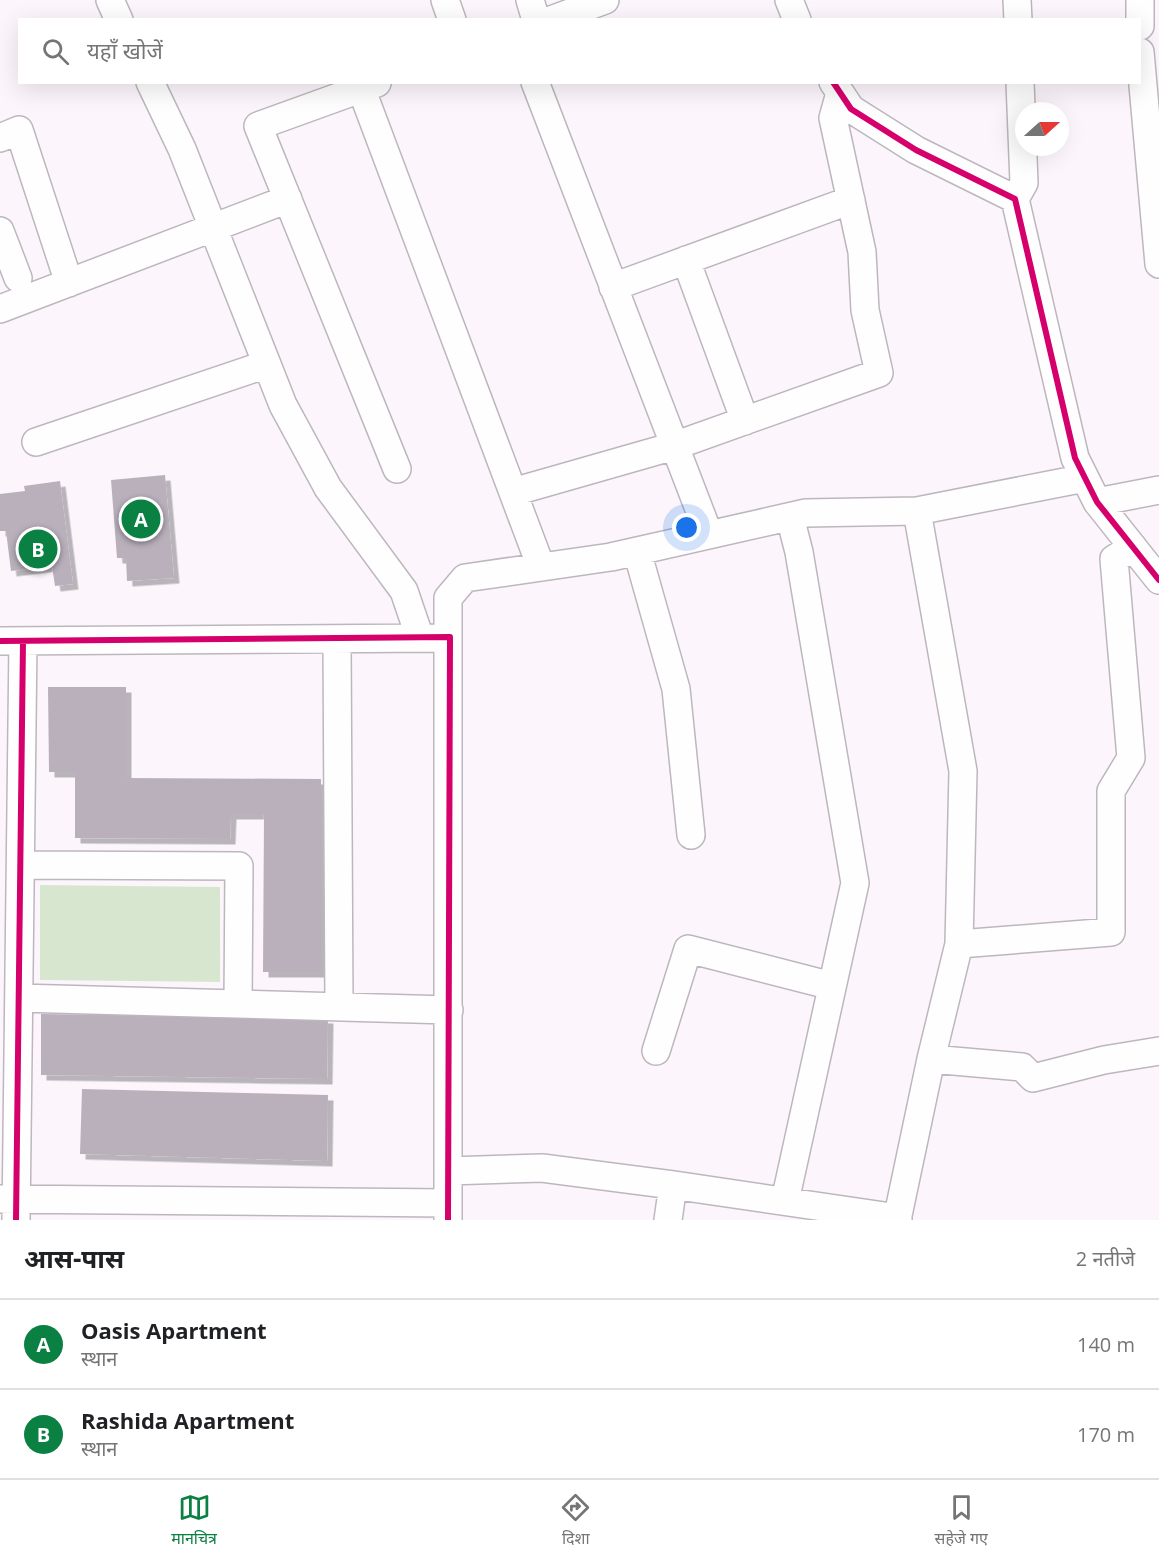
<!DOCTYPE html>
<html lang="hi">
<meta charset="utf-8">
<style>
:root{--surface:#fff;--page:#f6f6f6;--text:#202124;--muted:#757577;--line:#e0e0e0;--accent:#0b8043}
body{margin:0;font-family:"Open Sans","Noto Sans Devanagari",sans-serif;background:var(--page);color:var(--text)}
.compass{position:absolute;left:1015px;top:102px;width:54px;height:54px;border-radius:50%;background:var(--surface);box-shadow:0 6px 24px #0002;rotate:69deg}
.you{position:absolute;left:687px;top:528px;width:21px;height:21px;margin:-15px;border:4px solid #fff;border-radius:50%;background:#1a73e8;box-shadow:0 0 0 9px #1a73e833}
.badge{display:grid;place-items:center;width:39px;height:39px;border-radius:50%;background:var(--accent);color:#fff;font-size:20px;font-weight:700}
.pin{position:absolute;translate:-50% -50%;border:3px solid #fff;box-shadow:0 2px 6px #0006}
.list{margin:0;padding:0;list-style:none}
h2{display:flex;justify-content:space-between;align-items:center;height:78px;margin:0;padding:0 24px;font-size:26px}
h2 small{font-size:20px;font-weight:400;color:var(--muted)}
.list li{display:grid;grid-template-columns:39px 1fr auto;gap:18px;align-items:center;box-sizing:border-box;height:90px;padding:0 24px;border-top:2px solid var(--line)}
.list b{display:block;font-size:22px;white-space:nowrap}
.list p{margin:0;font-size:20px;white-space:nowrap;color:var(--muted)}
.list em{font-size:20px;font-style:normal;color:var(--muted)}
.icon{flex:none;width:33px;height:33px;fill:none;stroke:currentColor;stroke-width:2;stroke-linecap:round;stroke-linejoin:round}
.map{position:relative;flex:none;width:1159px;height:1220px;overflow:hidden}
.search{position:absolute;background:var(--surface);box-shadow:0 6px 24px #0002;left:18px;right:18px;top:18px;height:66px;display:flex;align-items:center;gap:15px;box-sizing:border-box;padding:0 21px;border-radius:0px;color:var(--muted);font-size:22px}
.sheet{height:258px;background:var(--surface)}
nav{display:flex;justify-content:space-around;align-items:center;box-sizing:border-box;height:84px;border-top:2px solid var(--line);background:var(--surface);font-size:16px;color:var(--muted)}
nav a{display:grid;justify-items:center;gap:3px}
nav .on{color:var(--accent)}
.map>svg:first-child{display:block}
.green{fill:#d7e7cf}
.building{fill:#b9b0bc;filter:url(#shadow)}
.lines{fill:none;stroke-linecap:round;stroke-linejoin:round}
.minor-casing{stroke:#bdb6be;stroke-width:30}
.minor{stroke:#fffeff;stroke-width:27}
.cycleway-casing{stroke:#fff;stroke-width:10}
.cycleway{stroke:#d6006c;stroke-width:6}
</style>
<div class="map">
<svg width="1159" height="1220" viewBox="0 0 1159 1220">
<defs>
<filter id="shadow"><feDropShadow dx="5.5" dy="5.5" stdDeviation="0" flood-color="#0004"/></filter>
</defs>
<rect width="100%" height="100%" fill="#fcf6fc"/>
<path class="green" d="M40 885 220 887V982L40 980Z"/>
<path class="building" d="M165 475 174 578 127 581 126 558H117L111 480Z
M60 481 73 584 55 586 52 566 11 571 6 531H0V494L25 491 24 486Z
M48 687H126V778L321 779V972H263L264 814H231L230 839 75 838V772H49Z
M41 1014 328 1018 327 1079 41 1075Z
M82 1089 328 1095 327 1161 80 1154Z"/>
<g class="lines">
<defs>
<path id="minor" d="M110 0 119 20
M445 0 452 20
M530 0 536 20
M789 0 797 20
M1017 0 1018 20
M551 20 605 0
M1140 26V0
M1140 52 1159 264
M150 82 182 149 283 405 328 488 404 591 420 638
M535 82 709 535
M833 82 851 109 916 150 1015 199 1075 458 1097 502 1159 580
M377 83 258 126 397 469
M361 88 541 567
M0 138 19 130 69 283
M1015 199 1024 183 1020 82
M0 231 18 278
M686 260 745 421
M613 287 851 200
M0 309 288 199
M36 442 267 364
M513 492 674 446 879 373 865 310 862 252 833 118 840 93
M1097 502 1159 490
M637 551 676 689 691 835
M337 639 339 1007
M0 641 437 638
M21 865 239 866 238 1004
M959 944 1111 932V791L1131 758 1114 559 1133 547
M19 998 449 1010
M656 1051 688 949 832 986
M931 1059 1022 1067 1033 1078 1104 1060 1159 1051
M448 1171 542 1168 673 1185 898 1218
M0 1199 448 1203
M785 1201 855 883 799 552 790 517
M16 1220 23 641
M448 1220V598L465 578 611 557 806 513 917 511 1085 478
M668 1220 673 1185
M897 1220 931 1059 959 944 963 771 917 511"/>
</defs>
<use href="#minor" class="minor-casing"/>
<use href="#minor" class="minor"/>
<defs>
<path id="cycleway" d="M833 82 851 109 916 150 1015 199 1075 458 1097 502 1159 580
M0 641 450 637 448 1220
M16 1220 23 641"/>
</defs>
<use href="#cycleway" class="cycleway-casing"/>
<use href="#cycleway" class="cycleway"/>
</g>
</svg>
<svg class="compass" viewBox="-18 -18 36 36"><path d="M0-13l5 13h-10z" fill="#e53935"/><path d="M0 13l5-13h-10z" fill="#757577"/></svg>
<div class="you"></div>
<div class="pin badge" style="left:141px;top:519px">A</div>
<div class="pin badge" style="left:38px;top:549px">B</div>
<div class="search"><svg class="icon" aria-label="search" viewBox="0 0 24 24"><circle cx="10" cy="10" r="6"/><path d="M15 15l6 6"/></svg>यहाँ खोजें</div>
</div>
<section class="sheet">
<h2>आस-पास<small>2 नतीजे</small></h2>
<ul class="list">
<li><span class="badge">A</span><div><b>Oasis Apartment</b><p>स्थान</p></div><em>140 m</em></li>
<li><span class="badge">B</span><div><b>Rashida Apartment</b><p>स्थान</p></div><em>170 m</em></li>
</ul>
</section>
<nav>
<a class="on"><svg class="icon" aria-label="map" viewBox="0 0 24 24"><path d="M3 6l6-2 6 2 6-2v14l-6 2-6-2-6 2zM9 4v14M15 6v14"/></svg>मानचित्र</a>
<a><svg class="icon" aria-label="directions" viewBox="0 0 24 24"><path d="M12 3l9 9-9 9-9-9zM9 14v-3h6M13 9l2 2-2 2"/></svg>दिशा</a>
<a><svg class="icon" aria-label="saved" viewBox="0 0 24 24"><path d="M7 4h10v16l-5-4-5 4z"/></svg>सहेजे गए</a>
</nav>
